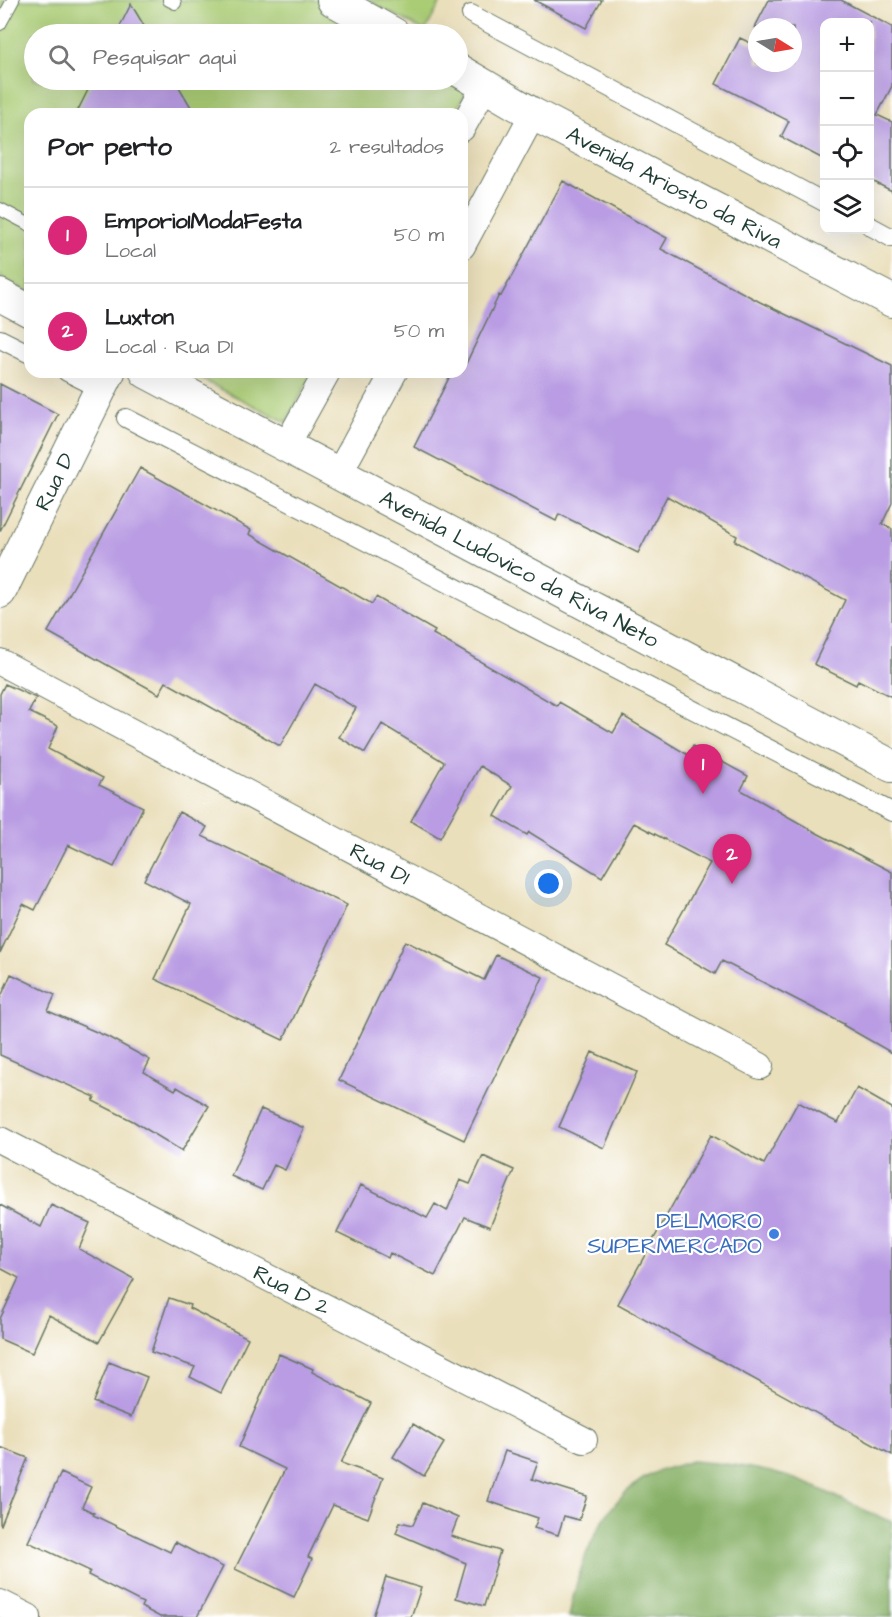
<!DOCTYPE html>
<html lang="pt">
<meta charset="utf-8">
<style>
:root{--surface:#fff;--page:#f2f2f2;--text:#202124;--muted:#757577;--line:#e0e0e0;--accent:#db2777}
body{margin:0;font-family:"Architects Daughter",sans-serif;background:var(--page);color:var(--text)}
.controls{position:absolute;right:18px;top:18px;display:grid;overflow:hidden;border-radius:12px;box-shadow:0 6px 24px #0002}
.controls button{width:54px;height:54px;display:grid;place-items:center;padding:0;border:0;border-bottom:2px solid var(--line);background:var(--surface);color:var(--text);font:30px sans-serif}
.compass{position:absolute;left:748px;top:18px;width:54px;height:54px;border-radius:50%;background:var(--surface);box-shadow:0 6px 24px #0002;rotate:101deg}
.you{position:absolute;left:549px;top:884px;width:21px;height:21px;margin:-15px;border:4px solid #fff;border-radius:50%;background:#1a73e8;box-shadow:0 0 0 9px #1a73e833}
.badge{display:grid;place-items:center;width:39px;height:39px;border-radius:50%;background:var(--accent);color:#fff;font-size:20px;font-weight:700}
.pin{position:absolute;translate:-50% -50px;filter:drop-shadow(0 2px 3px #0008)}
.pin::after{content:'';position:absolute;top:32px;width:21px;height:18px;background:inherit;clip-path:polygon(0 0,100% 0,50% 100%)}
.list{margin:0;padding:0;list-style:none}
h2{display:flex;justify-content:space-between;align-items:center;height:78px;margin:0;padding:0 24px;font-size:26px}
h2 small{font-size:20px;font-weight:400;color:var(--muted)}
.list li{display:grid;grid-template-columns:39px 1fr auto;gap:18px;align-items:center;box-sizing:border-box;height:96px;padding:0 24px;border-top:2px solid var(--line)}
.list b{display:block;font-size:22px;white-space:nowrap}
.list p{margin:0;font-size:20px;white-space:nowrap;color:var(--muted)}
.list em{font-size:20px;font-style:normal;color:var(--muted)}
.icon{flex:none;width:33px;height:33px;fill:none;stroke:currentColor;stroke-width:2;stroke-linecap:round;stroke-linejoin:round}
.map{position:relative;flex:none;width:892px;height:1617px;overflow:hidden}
.search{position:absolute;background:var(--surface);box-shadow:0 6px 24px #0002;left:24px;top:24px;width:444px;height:66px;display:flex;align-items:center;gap:15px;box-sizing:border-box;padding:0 21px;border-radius:33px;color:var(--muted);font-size:22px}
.panel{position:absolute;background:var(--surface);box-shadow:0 6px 24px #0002;left:24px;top:108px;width:444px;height:270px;border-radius:18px}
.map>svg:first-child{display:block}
.green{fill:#aacc75;stroke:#648454;stroke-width:1.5}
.forest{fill:#87b066;stroke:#53764d;stroke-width:1.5}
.building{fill:#b99ce3}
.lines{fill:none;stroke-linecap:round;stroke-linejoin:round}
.service-casing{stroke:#667663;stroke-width:14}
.pedestrian-casing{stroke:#667663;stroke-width:20}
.minor-casing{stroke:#667663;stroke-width:28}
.tertiary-casing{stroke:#667663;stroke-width:34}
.service{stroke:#fff;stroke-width:12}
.pedestrian{stroke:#fff;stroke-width:18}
.minor{stroke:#fff;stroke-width:26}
.tertiary{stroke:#fff;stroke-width:32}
.shop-dot{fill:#3f7fe0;stroke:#fff;stroke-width:2}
.labels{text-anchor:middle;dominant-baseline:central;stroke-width:4.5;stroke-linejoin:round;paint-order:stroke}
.street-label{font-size:22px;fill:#1f3d34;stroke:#fff}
.shop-label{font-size:22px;fill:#366cbe;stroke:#fff;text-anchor:end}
</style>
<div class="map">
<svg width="892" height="1617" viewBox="0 0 892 1617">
<rect width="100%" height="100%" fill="#fff"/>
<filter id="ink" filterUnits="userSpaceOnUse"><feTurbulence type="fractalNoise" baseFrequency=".0167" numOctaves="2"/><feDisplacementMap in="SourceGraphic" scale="12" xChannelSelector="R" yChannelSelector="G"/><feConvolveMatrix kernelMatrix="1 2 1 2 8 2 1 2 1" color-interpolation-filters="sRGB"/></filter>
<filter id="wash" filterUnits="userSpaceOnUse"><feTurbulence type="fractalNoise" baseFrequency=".008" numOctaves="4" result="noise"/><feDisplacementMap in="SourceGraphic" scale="24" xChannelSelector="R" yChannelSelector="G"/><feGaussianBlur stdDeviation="1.35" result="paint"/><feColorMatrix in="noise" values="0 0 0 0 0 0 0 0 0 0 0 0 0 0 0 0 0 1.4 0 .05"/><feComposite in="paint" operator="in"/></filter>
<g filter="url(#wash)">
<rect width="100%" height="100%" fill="#eadfbb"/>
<path class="green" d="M1 0H321L377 34H34V80H450L467 90 454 114H30V293L0 277Z
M367 0H442L425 31Z
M187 372H313L286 422Z"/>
<path class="forest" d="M692 1461C733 1464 773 1469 811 1485 838 1497 864 1511 892 1522V1617H569C579 1563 600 1500 652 1474 664 1468 680 1465 692 1461Z"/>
<g id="blocks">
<path class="building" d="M534 0H602L586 28Z
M769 0H841L892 27V86L877 115 892 122V191L870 180V22H825V160L781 137 789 121 716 84 740 38 757 46V63H793V27H755Z
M131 4 149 34H116Z
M93 80H175L195 114H76Z
M563 181 667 238 661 249 760 302 892 366V503L882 524 892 529V697L858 680 856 685 814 664 845 600 735 541 737 536 667 496 638 553 559 514 556 521 414 447 452 372H462L499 295 501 296Z
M0 384 58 414 0 531Z
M140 468 251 530 249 534 372 604 376 597 435 631 433 634 557 706 559 702 613 733 623 716 688 755 693 746 748 776 741 790 815 832 892 872V1053L843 1025 844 1024 722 961 715 974 664 945 710 863 634 823 602 877 529 832 527 835 495 816 512 786 480 766 440 838 411 821 444 762 382 724 365 753 339 737 356 708 315 684 280 746 166 682 159 694 48 632Z
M5 684 36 698 29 712 58 726 48 749 103 778 99 785 143 807 114 867 68 845 35 910 23 904 0 953V694Z
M179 812 207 827 202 836 347 905 283 1040 155 979 191 904 144 880Z
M405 941 484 980 496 955 543 977 464 1140 339 1080Z
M11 974 55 995 48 1011 108 1037 150 1060 144 1072 175 1090 177 1087 209 1106 182 1151 133 1121 93 1101 95 1097 0 1055V999Z
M592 1052 637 1072 604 1148 559 1127Z
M857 1088 892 1108V1455L618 1304 711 1135 764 1164 798 1102 838 1123Z
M261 1109 304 1128 285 1170 274 1165 262 1190 231 1176Z
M483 1156 514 1170 490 1227 465 1217 435 1276 390 1253 388 1258 337 1233 361 1185 427 1218 435 1204 447 1211 460 1180 470 1184Z
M0 1205 41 1227 51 1205 90 1223 79 1249 134 1279 99 1342 49 1315 32 1353 0 1339V1319L19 1278 0 1268Z
M169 1298 190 1305 189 1308 248 1338 221 1393 190 1377 195 1367 151 1352Z
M279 1354 313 1369 312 1372 371 1403 341 1463 383 1478 368 1518 333 1505 308 1557 312 1559 294 1597 235 1569 285 1469 239 1447Z
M109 1362 147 1377 131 1417 93 1402Z
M413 1424 444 1443 424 1476 393 1457Z
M0 1447 28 1458 1 1525 0 1524Z
M505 1451 538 1462 532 1479 587 1496 579 1520 564 1516 558 1535 534 1528 538 1518 488 1501Z
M61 1473 91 1487 82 1507 94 1513 93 1515 170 1552 175 1542 223 1567 197 1617H160L141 1607 143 1603 88 1575 90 1571 28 1542Z
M423 1503 458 1518 451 1536 500 1551 484 1606 456 1598 466 1563 396 1533 400 1522 413 1525Z
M386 1577 421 1588 411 1617H373Z"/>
</g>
</g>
<g filter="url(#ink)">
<use href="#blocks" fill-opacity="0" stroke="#667663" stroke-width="1.5"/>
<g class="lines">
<defs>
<path id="service" d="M169 0 175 3
M0 24 13 0
M0 209 30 225"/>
<path id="pedestrian" d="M471 14 824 202
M870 226 892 238
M0 339 30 354
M67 372 87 382
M126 418 892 812"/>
<g id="minor">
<path d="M462 128 485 86"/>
<path d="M462 246 533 114"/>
<path d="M286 446 327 372"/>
<path d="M338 475 394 372"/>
<path id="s1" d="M0 662 760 1066"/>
<path id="s2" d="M0 1140 584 1440"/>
<path d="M0 1603 28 1617"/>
</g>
<g id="tertiary">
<path d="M333 0 394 34"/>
<path id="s3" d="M458 70 533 114 892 301"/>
<path d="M0 295 30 311"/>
<path id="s4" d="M146 372 892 766"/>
<path id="s5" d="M0 592 109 372"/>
</g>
</defs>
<use href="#service" class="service-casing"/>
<use href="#pedestrian" class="pedestrian-casing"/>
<use href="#minor" class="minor-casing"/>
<use href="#tertiary" class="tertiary-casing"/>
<use href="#service" class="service"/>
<use href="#pedestrian" class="pedestrian"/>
<use href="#minor" class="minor"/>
<use href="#tertiary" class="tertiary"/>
</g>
</g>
<circle class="shop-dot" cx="774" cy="1234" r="6"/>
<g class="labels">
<g class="street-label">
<text stroke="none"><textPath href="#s3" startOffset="246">Avenida Ariosto da Riva</textPath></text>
<text stroke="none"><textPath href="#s5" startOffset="123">Rua D</textPath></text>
<text stroke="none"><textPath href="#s4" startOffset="422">Avenida Ludovico da Riva Neto</textPath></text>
<text stroke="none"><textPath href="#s1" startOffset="430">Rua D1</textPath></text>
<text stroke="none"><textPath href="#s2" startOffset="328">Rua D 2</textPath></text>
</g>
<g class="shop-label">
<text x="762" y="1221">DELMORO<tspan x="762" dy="25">SUPERMERCADO</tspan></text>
</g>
</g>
</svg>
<div class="controls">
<button>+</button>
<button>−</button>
<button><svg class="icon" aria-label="locate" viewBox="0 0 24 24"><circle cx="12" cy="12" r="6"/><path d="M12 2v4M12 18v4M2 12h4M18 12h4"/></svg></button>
<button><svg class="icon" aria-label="layers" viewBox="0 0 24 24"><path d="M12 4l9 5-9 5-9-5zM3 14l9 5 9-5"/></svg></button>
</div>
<svg class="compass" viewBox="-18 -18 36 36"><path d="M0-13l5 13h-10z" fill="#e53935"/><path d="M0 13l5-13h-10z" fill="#757577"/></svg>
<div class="you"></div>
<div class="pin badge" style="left:703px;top:794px">1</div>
<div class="pin badge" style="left:732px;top:884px">2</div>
<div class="search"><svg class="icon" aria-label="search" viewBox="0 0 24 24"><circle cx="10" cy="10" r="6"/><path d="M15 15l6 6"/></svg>Pesquisar aqui</div>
<section class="panel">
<h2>Por perto<small>2 resultados</small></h2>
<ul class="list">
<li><span class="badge">1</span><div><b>Emporio1ModaFesta</b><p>Local</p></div><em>50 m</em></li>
<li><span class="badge">2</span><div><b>Luxton</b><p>Local · Rua D1</p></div><em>50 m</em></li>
</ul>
</section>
</div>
